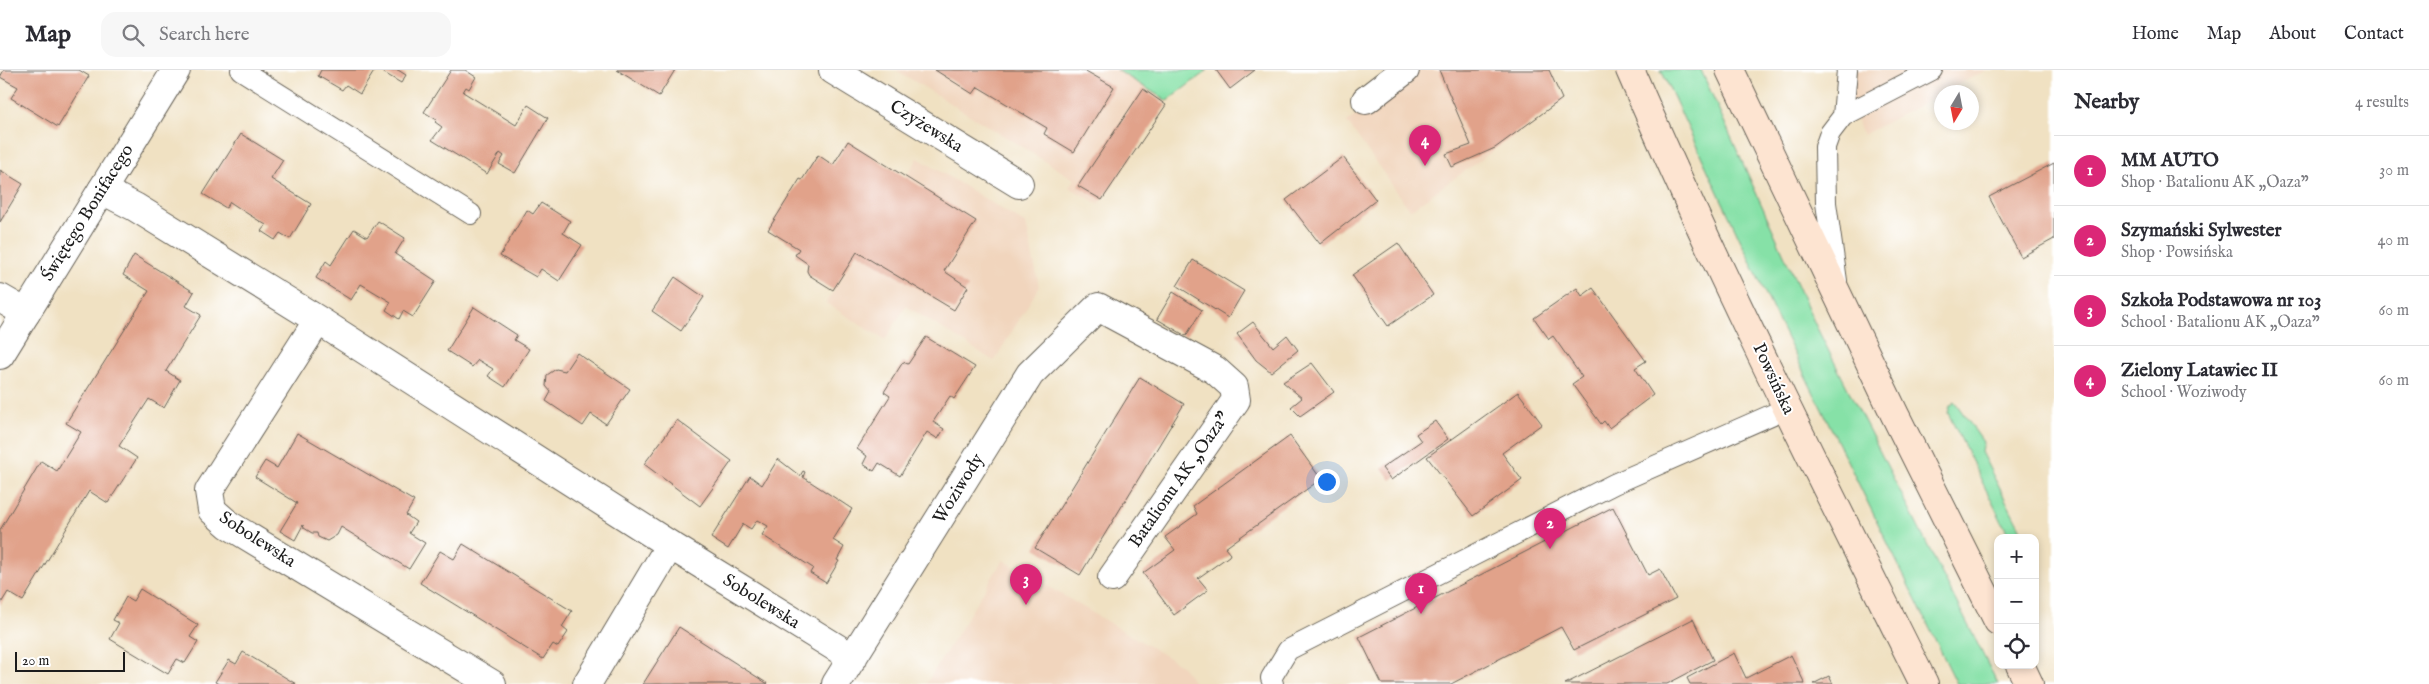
<!DOCTYPE html>
<meta charset="utf-8">
<style>
:root{--surface:#fff;--page:#f7f7f7;--text:#2b2b33;--muted:#7c7c81;--line:#e1e1e2;--accent:#db2777}
body{margin:0;font-family:"IM FELL English",serif;background:var(--page);color:var(--text)}
.controls{position:absolute;right:15px;bottom:15px;display:grid;overflow:hidden;border-radius:10px;box-shadow:0 2px 8px #0003}
.controls button{width:45px;height:45px;display:grid;place-items:center;padding:0;border:0;border-bottom:1px solid var(--line);background:var(--surface);color:var(--text);font:25px sans-serif}
.compass{position:absolute;left:1934px;top:15px;width:45px;height:45px;border-radius:50%;background:var(--surface);box-shadow:0 2px 8px #0003;rotate:190deg}
.scale{position:absolute;left:15px;bottom:12px;width:110px;box-sizing:border-box;padding-left:5px;border:2px solid #1c1c1c;border-top:0;font-size:14px;line-height:18px;white-space:nowrap;color:#1c1c1c;-webkit-text-stroke:4px #fff;paint-order:stroke}
.you{position:absolute;left:1326px;top:411px;width:18px;height:18px;margin:-12px;border:4px solid #fff;border-radius:50%;background:#1a73e8;box-shadow:0 0 0 8px #1a73e833}
.badge{display:grid;place-items:center;width:32px;height:32px;border-radius:50%;background:var(--accent);color:#fff;font-size:16px;font-weight:700}
.pin{position:absolute;translate:-50% -41px;filter:drop-shadow(0 1px 2px #0008)}
.pin::after{content:'';position:absolute;top:26px;width:18px;height:15px;background:inherit;clip-path:polygon(0 0,100% 0,50% 100%)}
.list{margin:0;padding:0;list-style:none}
h2{display:flex;justify-content:space-between;align-items:center;height:65px;margin:0;padding:0 20px;font-size:21px}
h2 small{font-size:16px;font-weight:400;color:var(--muted)}
.list li{display:grid;grid-template-columns:32px 1fr auto;gap:15px;align-items:center;box-sizing:border-box;height:70px;padding:0 20px;border-top:1px solid var(--line)}
.list b{display:block;font-size:19px;white-space:nowrap}
.list p{margin:0;font-size:16px;white-space:nowrap;color:var(--muted)}
.list em{font-size:16px;font-style:normal;color:var(--muted)}
.icon{flex:none;width:28px;height:28px;fill:none;stroke:currentColor;stroke-width:2;stroke-linecap:round;stroke-linejoin:round}
.map{position:relative;flex:none;width:2054px;height:614px;overflow:hidden}
header{display:flex;align-items:center;gap:30px;box-sizing:border-box;height:70px;padding:0 25px;background:var(--surface);border-bottom:1px solid var(--line)}
header strong{font-size:24px}
nav{display:flex;gap:28px;margin-inline-start:auto;font-size:18px}
.search{width:350px;height:45px;background:var(--page);display:flex;align-items:center;gap:12px;box-sizing:border-box;padding:0 18px;border-radius:15px;color:var(--muted);font-size:19px}
main{display:flex}
aside{flex:1;background:var(--surface)}
.map>svg:first-child{display:block}
.built{fill:#f1d5bd}
.green{fill:#86e1a7;stroke:#517e62}
.building{fill:#e1a28a}
.lines{fill:none;stroke-linecap:round;stroke-linejoin:round}
.service-casing{stroke:#666156;stroke-width:22}
.minor-casing{stroke:#666156;stroke-width:30}
.tertiary-casing{stroke:#666156;stroke-width:30}
.secondary-casing{stroke:#666156;stroke-width:30}
.service{stroke:#fff;stroke-width:20}
.minor{stroke:#fff;stroke-width:28}
.tertiary{stroke:#fff;stroke-width:28}
.secondary{stroke:#fde4d1;stroke-width:28}
.labels{text-anchor:middle;dominant-baseline:central;stroke-width:4;stroke-linejoin:round;paint-order:stroke}
.street-label{font-size:18px;fill:#1c1c1c;stroke:#fff}
</style>
<header>
<strong>Map</strong>
<div class="search"><svg class="icon" aria-label="search" viewBox="0 0 24 24"><circle cx="10" cy="10" r="6"/><path d="M15 15l6 6"/></svg>Search here</div>
<nav><a>Home</a><a>Map</a><a>About</a><a>Contact</a></nav>
</header>
<main>
<div class="map">
<svg width="2054" height="614" viewBox="0 0 2054 614">
<rect width="100%" height="100%" fill="#fff"/>
<filter id="ink" filterUnits="userSpaceOnUse"><feTurbulence type="fractalNoise" baseFrequency=".02" numOctaves="2"/><feDisplacementMap in="SourceGraphic" scale="10" xChannelSelector="R" yChannelSelector="G"/><feConvolveMatrix kernelMatrix="1 2 1 2 8 2 1 2 1" color-interpolation-filters="sRGB"/></filter>
<filter id="wash" filterUnits="userSpaceOnUse"><feTurbulence type="fractalNoise" baseFrequency=".0096" numOctaves="4" result="noise"/><feDisplacementMap in="SourceGraphic" scale="20" xChannelSelector="R" yChannelSelector="G"/><feGaussianBlur stdDeviation="1.12" result="paint"/><feColorMatrix in="noise" values="0 0 0 0 0 0 0 0 0 0 0 0 0 0 0 0 0 1.4 0 .05"/><feComposite in="paint" operator="in"/></filter>
<g filter="url(#wash)">
<rect width="100%" height="100%" fill="#f0e1c2"/>
<path class="built" d="M896 0H1117L1167 31 1099 134 1069 117 1074 109Z
M1419 0H1551L1564 30 1410 140 1347 52Z
M1835 0H1986L1863 65Z
M918 88 1026 154 1039 217 994 291 906 236 885 270 826 233Z
M1003 490 1181 595 1195 614H926Z"/>
<path class="green" d="M1117 0H1208L1167 31Z
M1661 0H1701L1816 256 1998 614H1957L1773 240Z
M1955 332 1983 372 1981 382 2022 462 2019 468H2010L1948 343 1950 336Z"/>
<g id="blocks">
<path class="building" d="M4 0H79L89 6 58 57 11 28 18 17 0 7Z
M321 0H375L360 24 346 15 342 20 318 6Z
M379 0H398L406 5 401 13Z
M451 0H465L476 7 469 19 466 17 463 22 516 55 528 35 548 48 515 103 499 94 504 86 500 83 487 104 432 70 442 57 435 52 437 50 424 42Z
M617 0H675L659 26Z
M935 0H1084L1114 17 1074 82 1044 64 1047 58 978 17 973 24Z
M1216 0H1255L1230 19Z
M1439 0H1549L1562 29 1495 78 1452 97 1446 84 1471 75Z
M1143 19 1166 35 1102 130 1078 116Z
M241 64 283 90 271 109 311 134 290 169 280 163 275 170 261 161 266 155 248 144 230 132 226 138 203 124Z
M848 71 976 151 944 201 968 217 954 240 857 182 833 220 809 205 807 201 808 194 795 185 799 179 768 160 800 109 802 110 818 85 833 95Z
M1343 87 1376 130 1320 174 1286 130Z
M2054 93V169L2021 187 1989 127Z
M0 100 23 114 0 152Z
M541 133 570 151 563 163 582 175 559 211 541 199 536 207 500 186 527 140 533 144Z
M378 151 405 168 395 184 436 211 413 247 403 241 399 249 386 240 391 232 361 214 351 230 316 208 326 191 331 195 354 159 367 167Z
M1398 173 1433 225 1388 256 1352 205Z
M134 185 194 222 186 236 201 245 166 301 180 310 164 338 149 329 119 376 137 388 108 433 89 421 23 531 8 522 0 535V460L41 391 57 401 81 362 66 353 149 221 123 205Z
M1193 190 1244 221 1228 248 1177 216Z
M675 207 704 227 681 261 652 241Z
M1577 218 1582 226 1593 218 1646 291 1635 298 1653 325 1609 358 1604 351 1601 354 1572 314 1582 307 1567 286 1553 266 1549 269 1534 248Z
M1173 222 1202 240 1186 266 1157 249Z
M474 237 517 265 514 270 529 279 505 317 488 306 493 299 478 290 472 297 447 281Z
M1253 252 1273 277 1287 265 1298 280 1271 302 1256 290 1237 264Z
M926 267 975 297 954 329 950 326 933 352 944 359 938 369 927 362 900 406 879 393 874 401 863 394 867 386 857 379 890 326 884 322 903 292 908 294Z
M577 283 630 319 606 354 591 344 583 356 546 331 551 322 546 316 547 305 556 299 565 301Z
M1312 293 1334 322 1300 346 1291 337 1302 328 1283 312Z
M1140 307 1184 334 1080 505 1035 478Z
M1518 322 1542 354 1502 383 1522 410 1473 446 1427 387Z
M677 350 732 391 700 436 644 394Z
M1435 351 1448 369 1391 410 1382 398 1421 371 1416 364Z
M297 363 414 431 406 445 416 452 409 463 425 473 409 499 341 457 337 465 327 471 318 467 317 463H312L304 458 303 455 295 470 280 461 297 433 255 407 265 391 277 398Z
M1290 366 1321 409 1225 478 1230 484 1229 486 1198 508 1208 520 1174 545 1143 503 1175 480 1165 467 1197 444 1193 436Z
M778 389 800 406 803 401 805 402 803 407 852 439 833 470 844 477 837 490 839 491 826 513 810 503 813 498 762 465 768 456 757 450 751 459 743 454 728 479 711 468 750 406 762 415Z
M1613 437 1648 505 1660 499 1676 529 1574 580 1561 557 1451 614H1382L1359 567Z
M463 474 572 541 562 557 568 562 558 577 553 574 543 589 420 513 440 481 454 489Z
M140 519 198 555 190 567 198 572 185 593 177 589 168 604 110 569 119 553 113 550 126 527 133 531Z
M1693 549 1713 590 1667 614H1565Z
M679 557 768 614H643Z
M243 582 273 600 296 614H219L215 612 229 590 236 594Z
M1734 583 1746 608 1791 585 1805 614H1690L1687 608Z
M1829 606 1833 614H1813Z"/>
</g>
</g>
<g filter="url(#ink)">
<use href="#blocks" fill-opacity="0" stroke="#666156" stroke-width="1"/>
<g class="lines">
<defs>
<path id="service" d="M241 0 471 144
M1843 46 1847 0
M1837 211 1826 133 1825 77 1830 63 1843 46 1932 0
M1273 614 1271 608 1288 580 1614 414 1787 338"/>
<path id="minor" d="M833 0 1019 114
M1366 30 1405 0
M102 120 135 137 318 250 670 475 853 588
M0 228 26 243
M318 250 209 421 212 440 229 455 492 614
M587 614 670 475
M836 614 1030 304 1098 237 1215 300 1234 317 1236 330 1112 508"/>
<path id="tertiary" d="M0 285 176 0"/>
<path id="secondary" d="M1630 0C1720 208 1823 411 1924 614
M1730 0 1895 345 1998 551
M2020 595 2029 614"/>
</defs>
<use href="#service" class="service-casing"/>
<use href="#minor" class="minor-casing"/>
<use href="#tertiary" class="tertiary-casing"/>
<use href="#secondary" class="secondary-casing"/>
<use href="#service" class="service"/>
<use href="#minor" class="minor"/>
<use href="#tertiary" class="tertiary"/>
<use href="#secondary" class="secondary"/>
</g>
</g>
<g class="labels">
<g class="street-label">
<text transform="translate(926 57) rotate(32)">Czyżewska</text>
<text transform="translate(88 143) rotate(-58)">Świętego Bonifacego</text>
<text transform="translate(1773 309) rotate(65)">Powsińska</text>
<text transform="translate(1180 410) rotate(-55)">Batalionu AK „Oaza”</text>
<text transform="translate(959 419) rotate(-58)">Woziwody</text>
<text transform="translate(257 470) rotate(33)">Sobolewska</text>
<text transform="translate(761 532) rotate(32)">Sobolewska</text>
</g>
</g>
</svg>
<div class="controls">
<button>+</button>
<button>−</button>
<button><svg class="icon" aria-label="locate" viewBox="0 0 24 24"><circle cx="12" cy="12" r="6"/><path d="M12 2v4M12 18v4M2 12h4M18 12h4"/></svg></button>
</div>
<svg class="compass" viewBox="-18 -18 36 36"><path d="M0-13l5 13h-10z" fill="#e53935"/><path d="M0 13l5-13h-10z" fill="#7c7c81"/></svg>
<div class="scale">20 m</div>
<div class="you"></div>
<div class="pin badge" style="left:1421px;top:544px">1</div>
<div class="pin badge" style="left:1550px;top:479px">2</div>
<div class="pin badge" style="left:1026px;top:535px">3</div>
<div class="pin badge" style="left:1425px;top:96px">4</div>
</div>
<aside>
<h2>Nearby<small>4 results</small></h2>
<ul class="list">
<li><span class="badge">1</span><div><b>MM AUTO</b><p>Shop · Batalionu AK „Oaza”</p></div><em>30 m</em></li>
<li><span class="badge">2</span><div><b>Szymański Sylwester</b><p>Shop · Powsińska</p></div><em>40 m</em></li>
<li><span class="badge">3</span><div><b>Szkoła Podstawowa nr 103</b><p>School · Batalionu AK „Oaza”</p></div><em>60 m</em></li>
<li><span class="badge">4</span><div><b>Zielony Latawiec II</b><p>School · Woziwody</p></div><em>60 m</em></li>
</ul>
</aside>
</main>
